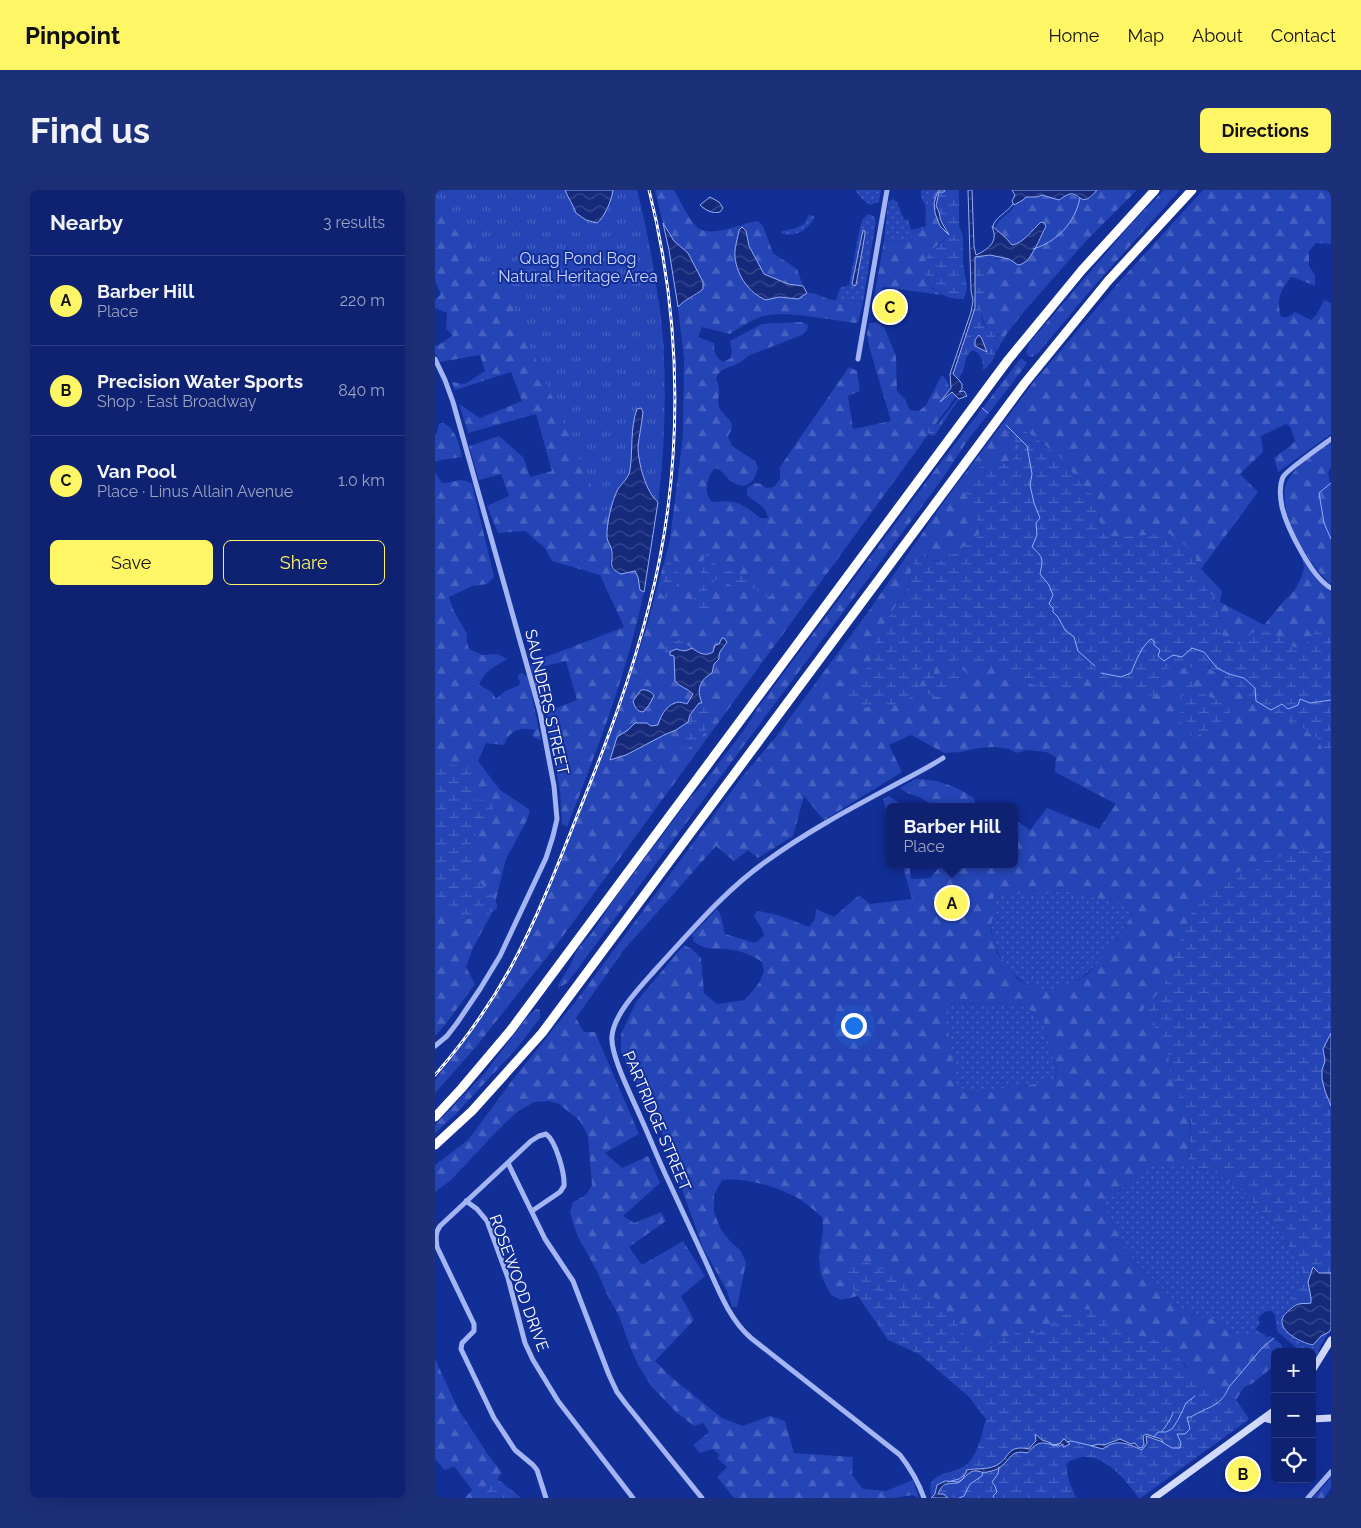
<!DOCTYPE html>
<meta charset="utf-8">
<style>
:root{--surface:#0e2271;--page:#1c2f79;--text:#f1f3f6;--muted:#9ba4c3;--line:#2e3f84;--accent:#fff665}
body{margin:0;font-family:Raleway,sans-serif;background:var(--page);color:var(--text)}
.controls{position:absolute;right:15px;bottom:15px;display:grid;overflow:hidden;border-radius:8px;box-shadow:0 5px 20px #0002}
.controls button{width:45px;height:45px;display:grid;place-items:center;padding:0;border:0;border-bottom:1px solid var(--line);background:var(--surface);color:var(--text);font:25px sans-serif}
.you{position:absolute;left:418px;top:835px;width:18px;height:18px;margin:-12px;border:4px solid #fff;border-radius:50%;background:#1a73e8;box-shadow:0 0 0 8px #1a73e833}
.badge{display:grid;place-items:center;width:32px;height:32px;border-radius:50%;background:var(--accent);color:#111;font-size:16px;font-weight:700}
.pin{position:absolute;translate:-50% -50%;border:2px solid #fff;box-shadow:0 1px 5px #0006}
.popup{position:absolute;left:451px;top:613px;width:132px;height:65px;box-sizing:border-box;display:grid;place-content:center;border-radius:8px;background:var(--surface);filter:drop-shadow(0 1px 4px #0005);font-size:16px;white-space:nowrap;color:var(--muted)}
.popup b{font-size:19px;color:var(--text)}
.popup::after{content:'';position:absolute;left:50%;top:100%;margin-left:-10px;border:10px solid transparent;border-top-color:var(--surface)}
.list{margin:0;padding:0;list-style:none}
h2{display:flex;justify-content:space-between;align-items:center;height:65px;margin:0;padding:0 20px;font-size:21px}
h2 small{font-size:16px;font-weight:400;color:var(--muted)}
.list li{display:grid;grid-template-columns:32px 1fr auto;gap:15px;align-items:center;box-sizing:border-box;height:90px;padding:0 20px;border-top:1px solid var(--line)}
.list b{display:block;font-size:19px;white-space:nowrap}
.list p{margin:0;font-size:16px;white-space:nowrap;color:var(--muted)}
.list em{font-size:16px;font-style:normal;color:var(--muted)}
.actions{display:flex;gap:10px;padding:15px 20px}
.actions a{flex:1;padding:11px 0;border:1px solid var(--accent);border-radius:8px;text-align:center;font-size:18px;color:var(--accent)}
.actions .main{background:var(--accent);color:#111}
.icon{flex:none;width:28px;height:28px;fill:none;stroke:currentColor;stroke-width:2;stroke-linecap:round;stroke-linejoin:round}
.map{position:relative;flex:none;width:896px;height:1308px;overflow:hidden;border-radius:8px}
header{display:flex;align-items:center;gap:30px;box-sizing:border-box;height:70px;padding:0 25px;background:var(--accent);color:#111}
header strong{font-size:24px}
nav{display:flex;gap:28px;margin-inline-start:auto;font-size:18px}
.intro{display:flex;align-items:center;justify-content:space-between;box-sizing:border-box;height:120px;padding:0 30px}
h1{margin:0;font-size:35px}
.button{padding:12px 22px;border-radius:8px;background:var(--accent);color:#111;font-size:18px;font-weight:700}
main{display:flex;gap:30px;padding:0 30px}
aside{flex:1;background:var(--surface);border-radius:8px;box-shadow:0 5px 20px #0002}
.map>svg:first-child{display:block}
.grass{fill:url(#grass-dots)}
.forest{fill:url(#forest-firs);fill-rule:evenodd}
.wetland{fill:url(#wetland-marsh)}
.park{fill:url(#park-tufts)}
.water{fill:url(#water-waves);stroke:#95acf6}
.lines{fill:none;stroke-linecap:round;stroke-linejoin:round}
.stream{stroke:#95acf6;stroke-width:1}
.street{stroke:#a3b5f3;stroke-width:5}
.secondary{stroke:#d3dbfd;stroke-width:7}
.highway{stroke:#fff;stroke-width:9}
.rail-casing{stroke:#fff;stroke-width:3}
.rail{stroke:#122e97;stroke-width:1;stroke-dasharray:4;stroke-linecap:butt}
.labels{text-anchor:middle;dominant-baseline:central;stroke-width:4;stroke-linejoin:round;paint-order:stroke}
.park-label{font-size:16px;fill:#cbd6fd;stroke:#122e97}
.street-label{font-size:16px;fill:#fff;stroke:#122e97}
</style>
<header>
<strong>Pinpoint</strong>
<nav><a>Home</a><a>Map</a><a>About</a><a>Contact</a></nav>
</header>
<div class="intro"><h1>Find us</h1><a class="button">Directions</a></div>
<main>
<aside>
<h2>Nearby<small>3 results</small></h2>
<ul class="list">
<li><span class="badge">A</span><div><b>Barber Hill</b><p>Place</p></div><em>220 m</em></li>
<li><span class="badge">B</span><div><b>Precision Water Sports</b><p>Shop · East Broadway</p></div><em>840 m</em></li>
<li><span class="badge">C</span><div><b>Van Pool</b><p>Place · Linus Allain Avenue</p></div><em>1.0 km</em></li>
</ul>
<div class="actions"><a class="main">Save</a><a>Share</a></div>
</aside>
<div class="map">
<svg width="896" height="1308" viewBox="0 0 896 1308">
<defs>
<pattern id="grass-dots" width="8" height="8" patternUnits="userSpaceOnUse" patternTransform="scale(1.25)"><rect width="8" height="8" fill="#2545b6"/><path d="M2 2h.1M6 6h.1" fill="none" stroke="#4661c1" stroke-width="1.8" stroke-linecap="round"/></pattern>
<pattern id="forest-firs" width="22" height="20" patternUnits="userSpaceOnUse" patternTransform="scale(1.25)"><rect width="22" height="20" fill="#2545b6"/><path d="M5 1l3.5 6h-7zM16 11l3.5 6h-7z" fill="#4661c1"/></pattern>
<pattern id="wetland-marsh" width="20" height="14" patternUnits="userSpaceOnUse" patternTransform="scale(1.25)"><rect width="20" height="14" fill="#2545b6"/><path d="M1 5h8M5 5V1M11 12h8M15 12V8" fill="none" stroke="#4661c1"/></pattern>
<pattern id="park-tufts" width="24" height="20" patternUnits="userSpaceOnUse" patternTransform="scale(1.25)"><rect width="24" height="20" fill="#2545b6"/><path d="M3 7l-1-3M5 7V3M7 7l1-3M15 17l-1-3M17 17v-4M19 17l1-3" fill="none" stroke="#4661c1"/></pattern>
<pattern id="water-waves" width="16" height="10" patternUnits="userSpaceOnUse" patternTransform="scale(1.25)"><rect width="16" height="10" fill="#152a7b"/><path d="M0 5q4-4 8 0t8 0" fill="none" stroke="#384a8f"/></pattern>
</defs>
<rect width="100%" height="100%" fill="#122e97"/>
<path class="grass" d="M420 0H446L444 12 435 15 426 8Z
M486 0H497L492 20 486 6Z
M458 9 462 12 469 30 473 29 476 40 491 36 480 42 475 52 459 50 449 51 453 12Z
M433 24 439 26 441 30 428 112 415 110H401L405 98 414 95 424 42 427 30Z
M374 25 380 26C375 39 359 49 346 43L347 41 358 39 369 34Z
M632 701 694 715 698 723C683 748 667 774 643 790 640 792 636 795 633 797 595 810 563 778 557 743 555 731 558 717 559 704Z
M507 813 584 814 598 822 609 832 616 862 622 877 620 891 539 903 522 899Z
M710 976H758L783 984 806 1000 838 1033 862 1069 870 1075 865 1092 847 1128C849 1133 851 1139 854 1143 859 1150 879 1159 886 1155L881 1168 877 1169V1162H866L842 1141 840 1125 837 1121C830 1120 827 1124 823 1129L825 1133 821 1139 825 1143 826 1142 831 1146 825 1148 814 1146H805L795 1142 780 1130 760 1126 746 1118 696 1067 667 1013 680 1005Z"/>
<path class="forest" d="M0 0 224 111C226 131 229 150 229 169 231 216 229 264 223 312L220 309 183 205 175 378 186 384 200 381 203 386 205 400 209 402C192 483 162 560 132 637L127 634 125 601 111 522 142 510 131 471 106 477 110 496 101 499 95 473 189 437 165 385 117 371 110 358 90 341 63 343 52 316 74 306 66 284 44 290 34 256 64 246 89 268 95 287 117 281 101 224 33 243 24 214 45 228 87 211 76 182 20 200 17 192 30 194 50 181 45 165 5 172 0 163V154L2 156 18 145 11 139 12 123 0 118V110L6 104 0 91Z
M220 0H239C246 12 252 27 262 37 274 49 307 33 323 31L328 36 338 63 362 79 368 96C355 95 340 92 330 84 319 75 313 54 311 41L304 40 300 66 304 83 317 102 331 110 344 107 362 109 372 103H378L396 110H415L428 112 423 132 420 133C395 130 359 122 334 125 320 127 306 137 295 144L267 137 263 147 279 153C279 162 280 167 288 172L296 168 297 161 295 151 327 134 366 132 373 135 372 140 367 145 315 165 304 173 287 180 283 184 281 189C288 202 280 209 285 219 288 225 295 228 297 235 297 239 295 243 293 246L297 256 320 271 323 278C320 292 311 302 296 291 290 287 288 280 280 278 272 286 267 305 278 312 301 309 309 314 325 328H333C331 315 320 313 312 305V298L320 293 326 294 331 298 339 297 345 289V277L414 177 422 181 425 201 413 206 418 239 456 231 434 156 432 143 434 133H442L449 137 461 166 462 201 470 209 475 220 484 221 491 215 507 185 512 191 515 200 506 210 517 202 522 205 120 757 40 858 0 903V890L32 848 57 812 86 763 99 736 181 530 211 439 235 350 248 245 249 170 243 117 249 111 262 105 268 92 244 55C227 41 225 20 220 0Z
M497 0H504C491 19 508 31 511 48L498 59 491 87 498 99 507 105 448 97 441 119 439 120 437 118 449 51 459 50 475 52 480 42 491 36C489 24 493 11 497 0Z
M662 0H702L651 51 587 124 573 142 561 162 559 148 564 145V140L556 141C539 130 547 96 549 78 555 68 570 64 579 73L601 57 610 40 601 37C594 44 586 54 577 55L560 38C564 29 566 29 573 23 576 21 578 17 581 14 584 11 588 11 591 7H602L607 5 624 9C631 6 637 1 643 8H656Z
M729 0H745L660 95 603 163 597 167 593 166 591 162 595 152 696 34Z
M768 0H896V54L881 53 874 61V76L880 85V96L861 88 856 87C845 102 841 108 846 127H853L860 122 876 130 882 124 889 110 896 113V244L843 282 839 268C846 262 854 258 860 251L856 238 851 234 826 246 828 262 805 284 823 302 766 379 787 401 785 412 829 435 848 412 859 401 866 388 869 377 867 368 883 391 896 402V445H893L886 460 813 458 787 447 780 409 765 390 760 366 693 347 676 348 666 341 663 311 633 278 629 270 597 245 588 241 571 242 583 255V262L574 271 564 274 542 330 546 339 541 348 508 371 494 370 492 364 478 374 471 402 454 426 500 461 659 485 673 493 730 479 771 476 794 491 830 524 862 534 882 548 896 574V661L888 659 758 893 753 970 758 976H710L680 1005 667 1013 696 1067 746 1118 760 1126 780 1130 795 1142 805 1146H814L825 1148 835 1146 846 1154 850 1162H840V1175L818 1193 809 1197 801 1210 782 1203 771 1197 767 1190 755 1182 749 1173 534 1207 435 1103 406 1110 396 1105 386 1085 384 1067 388 1040 387 1027C380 1021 373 1015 366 1010 345 998 312 987 287 990L279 1005V1022L286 1040 296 1052 306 1061 311 1073 302 1117H297L292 1101 268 1058 227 943 186 862V844L201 812 249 755 257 759 266 768 269 803 282 814 310 810 324 793 329 781 327 772C319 766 307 761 297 760 282 757 274 762 259 752L257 745 282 719C288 726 287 736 290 744L320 753 329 746 327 739 319 726 322 721C341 723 357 730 374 737L380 729 381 719 399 727 424 705 435 714 477 709 467 674H474L476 689 495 688 507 674H580V635L583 632 595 640 612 618 664 639 681 614 620 582 621 567 611 562 592 560 581 563 574 559 559 557 544 558 525 562 509 563 476 545 454 555 467 582 389 630 369 606 358 646 323 668 313 660 299 671 281 656 188 761 141 828 149 842H160L204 944 170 963 187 978 213 966 225 993 188 1026 199 1033 226 1022 231 1031 194 1057 207 1075 248 1051 270 1086 246 1106 259 1130 220 1171 236 1187 287 1228 308 1236 335 1226 350 1231 359 1263 418 1267 417 1285 428 1299 451 1301 478 1290 484 1308 477 1305 460 1308H299L282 1287 292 1277 282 1268 285 1265 278 1259 265 1263 258 1255 274 1242 268 1233 259 1236 241 1222 217 1197 203 1175 194 1154 184 1126 172 1104 163 1083 142 1045 135 1022 138 1012 151 1005 157 995 153 946 145 931 124 914 114 911 99 912 82 922 63 940 16 990 0 1002V975L33 950 79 888 144 807 307 587 340 548 433 422 513 306 601 189 684 92ZM632 701 693 715 698 723 681 751 654 783 634 796 612 800 598 797 582 789 562 763 556 741 559 705ZM508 813 584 814 598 822 609 832 616 862 622 877 620 891 539 903 523 899Z
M586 168 592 173 588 179 533 250 505 292 132 793 123 798V795L136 774 141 762 147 754 157 743 175 715 256 607 268 594 309 540 322 519 509 268Z
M8 233C21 239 24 254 27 267L6 270 0 272V245L2 243 4 234Z
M896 252V277L893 283 896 296V394C876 378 837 316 853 290 862 274 882 262 896 252Z
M0 282 7 293C20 293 24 286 37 294L59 387 52 394 37 396 14 407 18 419 32 444V452L34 459 47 465 62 464 72 469C60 477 50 480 44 495L57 502 61 509 70 501 83 496 86 492 83 489V485L87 483 93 487 106 550 100 548 97 545 100 540C84 537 75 540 69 555L51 553 43 571 65 600 95 620 92 630 71 669 58 721 38 758 31 777 40 794 10 835 0 846Z
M480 589C502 589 521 596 539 608L541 617H502L482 606 472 603 465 598Z
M454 606 468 616 474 617H454V632L448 609Z
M101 819 105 820V828L82 858 20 925 0 943V935L50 883 93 826Z
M0 1169 23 1219 54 1266 67 1282 59 1294 62 1308H30L37 1300 19 1276 10 1280 0 1269Z
M896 1288V1298L889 1308H878Z"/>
<path class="wetland" d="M504 0H524V35L528 46V72L532 99 529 109C521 109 513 108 506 104 494 98 485 80 492 67 496 59 505 55 511 48 508 31 490 19 504 0Z
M555 65 564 67 553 73 549 78C549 86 550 94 549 102 548 117 540 131 556 141L564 140 566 142 559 148 562 154 560 157C562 167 556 173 549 180L548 179C548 171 546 164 538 160 530 165 531 170 529 178 528 181 525 186 524 189L518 184 540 118V67Z
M523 208 524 209 500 245 497 246 494 245 493 240 494 237 503 234Z
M573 235H578L597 245 629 270 633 278 663 311 666 341 676 348 733 343 747 352 760 366 765 390 780 409 788 447 808 456 816 443 829 440 849 449 859 457 868 458 885 436 888 446 896 445V574L882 548 862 534 830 524 794 491 772 476 730 479 731 496C712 513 716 503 695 499 686 498 675 500 666 502L662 497 664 488 659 485 651 484 639 496 621 500 598 495 551 472 526 470 506 473 500 478 499 484 501 487 505 489 519 481 527 479 532 483C524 498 509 515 492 503L493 490 489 488 480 503 471 513 458 516H439L422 519C411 511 411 505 414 492L428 486 434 474 444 441 471 402 478 374 484 361 488 357 494 370 508 371 541 348 546 339 536 317 531 303C538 289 541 277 556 271 570 276 574 272 583 262V255L571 242Z
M274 357 278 361C279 366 278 372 282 376 287 381 295 381 301 383 313 386 328 390 338 399L336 406 332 407C328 405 326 402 322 400 318 396 311 401 306 399 298 397 290 392 282 389L274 395 272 399 280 414 274 423 267 427C262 419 256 407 260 397 261 394 264 391 265 387 266 375 269 367 274 357Z
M237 361C242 380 249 392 233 408L228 406 225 402 230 387 233 363Z
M239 447 268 465H272L278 462 280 455 284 454 287 448H289L292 452C288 459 284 461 284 469L279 474 277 483C266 489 264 494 264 507L270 514 271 519 279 520 281 524C274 536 265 553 252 559L244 556 257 537V533L253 532 241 540 229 545 191 565 175 570 182 547 193 540 200 533H212L216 536 223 535C227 520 234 510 252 514L258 504C252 498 245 497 240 491V480L230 462 232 451Z
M754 488 762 501 793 515 795 521 793 528 772 542 759 547C753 544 749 541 746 533 746 531 746 500 747 498 748 493 750 491 754 488Z
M0 568 4 574 31 576 38 581C39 592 34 602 42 611L53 609 59 610 62 613 42 640 36 659 38 685 57 705 62 714V718C52 728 29 733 16 726 10 723 5 714 0 708Z
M869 659H888L896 661V1138L886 1155 883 1157C868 1151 851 1148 847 1131L856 1107 865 1092 869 1075 862 1069 838 1033 806 1000 783 984 758 976 753 970 756 932 746 915 743 900 735 882 733 863 728 847 707 821 729 796 749 740 761 714 786 689 812 678 819 683 827 672Z
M434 1072 500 1108 517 1126 530 1146 543 1158 581 1143H599L611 1139 623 1128 635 1122 651 1119 665 1123 675 1138 721 1150 740 1163 755 1182 767 1190 771 1197 782 1203 801 1210 813 1227V1230L706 1308H704C688 1287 662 1253 632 1273 630 1285 637 1297 641 1308H497C487 1279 520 1287 534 1272 544 1261 547 1243 551 1229L534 1207 484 1164 453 1150 416 1096 413 1081 416 1073Z
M56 1284 84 1306 86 1308H56C49 1301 49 1291 56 1284Z"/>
<path class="park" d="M0 0H202C229 104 236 204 223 312L167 321 67 92 0 8Z"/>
<path class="water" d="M130 0H178C177 10 169 28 162 33L151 30 141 23C139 16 133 8 130 0Z
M504 0H510L509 2H504L501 16C505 21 504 27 507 33 509 37 512 41 514 45L505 36 500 23 499 14 501 6Z
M533 0H537L539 56 541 65C548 62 558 56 559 48 560 44 558 40 557 36 564 42 572 48 577 55 589 53 597 40 606 32L609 33 611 36 601 57 593 70 587 74 583 75 574 69 555 65 540 67V118L518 184 524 190 527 194V199L524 202 529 201 532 206 524 209 517 202 505 212 516 198 515 184 536 122 538 111 536 100Z
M577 0H662C646 20 645 2 635 4 631 5 627 8 624 10L607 5 602 7H591L588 10 579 15 577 11 580 5Z
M275 7 284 12 288 18 285 22C277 24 270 20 265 15Z
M228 33 239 51 253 63 268 92V99C260 106 250 109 243 117L234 60Z
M307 37 311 41 314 56 329 84 353 94 368 96 372 103 363 109 344 107 331 110C314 103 302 86 300 67 299 58 303 48 304 40Z
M428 40 430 41V44L421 95 419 96 417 94Z
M544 145 547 149 552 162 540 156V150Z
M206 218 208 222C207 233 204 246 203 257 203 272 211 303 223 312L209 402 205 400 203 387 200 381 186 384C172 377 178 374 177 362 177 357 173 353 172 348 171 335 177 310 183 299 187 293 194 288 195 280 198 260 195 238 202 219Z
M287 448H289L292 452C288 459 283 461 284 469L279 474 277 483C265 490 261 499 267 513H264L255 525 253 532 241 540 229 545 191 565 175 570 182 547 193 540 200 533H212L216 536 223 535C225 528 230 516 240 513 244 511 248 513 252 514L258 504C252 498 245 497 240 491L239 466 235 465V462L241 459C248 461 250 462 257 458 264 463 270 467 278 462L280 455 284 454Z
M206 500C210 499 217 501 219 506L214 515 208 522C201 521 200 517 198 511Z
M896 843V916L890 901 887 889V880L890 871 888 859Z
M878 1077 884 1083H896V1139L894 1142 886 1146 878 1155C866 1153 836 1138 851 1123 855 1120 859 1115 864 1114 868 1113 872 1114 876 1113V1108L873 1092Z
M600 1244 607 1250 616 1253 618 1256 624 1254 629 1249 635 1254 629 1257H628V1254L625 1256C617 1256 608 1250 601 1255 596 1258 596 1261 592 1263 575 1259 576 1270 564 1278 560 1281 554 1281 549 1283 534 1277 534 1285 523 1293 513 1294 507 1292 503 1304H509L513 1308H496L500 1304 502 1295 510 1291 523 1292 528 1289 532 1280C541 1278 550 1280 560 1276 576 1269 570 1254 594 1259L598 1254 601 1251Z
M711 1244 726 1249 728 1252 711 1246 712 1253 707 1260C693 1254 682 1248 668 1259L656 1256 663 1254 669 1255 685 1249 696 1254 700 1253 703 1257 707 1258 709 1254 708 1246Z"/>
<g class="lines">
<path class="stream" d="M558 36C560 27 572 23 578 14
M598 59C622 52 640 33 645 8
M547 218 553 223
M571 235 592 256 597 284 595 295 599 313 605 328 601 333 602 345 597 357C609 368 608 369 605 384L614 395 618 405 614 414 618 418V422L623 427 630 440 639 447 643 461 660 476
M896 293 884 303 889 333 896 349
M666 483 686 487 696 483C701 471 706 457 716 449L719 451V455L725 460 723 466 729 471 738 465 747 467 757 458 769 462 782 478 794 484 809 488 820 498 821 511 836 520 847 514 853 519 863 515 865 509 875 513 896 510
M727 1241C730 1238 738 1226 738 1222
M719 1247 723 1242H731L737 1239 743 1230 751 1213 760 1206
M632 1252 636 1251 658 1256
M727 1252 737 1258H745L746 1253 742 1244H750L755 1239 752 1227H756C773 1216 785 1218 794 1197L827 1158 839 1148
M615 1254 619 1255 626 1253
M513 1292 524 1289 529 1285
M524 1308 529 1306 535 1294 547 1286 548 1282
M559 1308 558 1306 562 1302 560 1296 557 1292 563 1284 564 1277"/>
<path class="street" d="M0 169 10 190 18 212 105 522 119 596 122 629 118 646 111 668 65 766 45 799 22 833 12 846 0 856
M423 169 452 0
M896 249C889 254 850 282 848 287 844 296 845 307 847 317 852 338 877 388 896 398
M73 973 110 1049 138 1091 174 1185 182 1202 191 1214 267 1308
M31 1011 42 1019 52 1031 73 1088 90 1153 98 1170 123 1211 198 1308
M97 1021 125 1002 129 996C130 984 121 951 111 944L104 946 96 951 5 1036C0 1043 1 1049 2 1057L39 1134V1141L27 1153 26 1159 59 1228 80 1260 98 1275 102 1280 111 1308
M489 1308C483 1291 476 1279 465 1265L316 1148C293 1128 282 1096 269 1068 257 1042 245 1016 233 990 223 969 215 948 205 926 197 907 175 865 177 846 179 823 207 795 222 778 256 741 291 699 333 670 370 643 413 620 454 598 472 588 491 579 508 568
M873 1308 896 1282"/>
<path class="secondary" d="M877 1181 896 1150
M829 1228 840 1231
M877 1229 896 1228
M719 1308 840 1220"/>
<path class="highway" d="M0 927 26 899 75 841 573 170 647 80 720 0
M0 955 37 921 107 843 589 194 673 91 757 0"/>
<defs>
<path id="rail" d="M0 885C29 852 55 815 76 777 102 729 122 677 142 626 170 557 196 488 214 416 249 281 248 135 214 0"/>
</defs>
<use href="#rail" class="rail-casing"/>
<use href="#rail" class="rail"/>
</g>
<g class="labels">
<g class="park-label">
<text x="143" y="68">Quag Pond Bog<tspan x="143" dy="18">Natural Heritage Area</tspan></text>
</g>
<g class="street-label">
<text transform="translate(112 512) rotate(77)">SAUNDERS STREET</text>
<text transform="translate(222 931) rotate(67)">PARTRIDGE STREET</text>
<text transform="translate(84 1093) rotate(70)">ROSEWOOD DRIVE</text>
</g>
</g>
</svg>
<div class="controls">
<button>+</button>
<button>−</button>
<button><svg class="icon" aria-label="locate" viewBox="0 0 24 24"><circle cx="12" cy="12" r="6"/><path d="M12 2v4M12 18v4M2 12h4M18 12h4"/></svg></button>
</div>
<div class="you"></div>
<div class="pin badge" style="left:517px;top:713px">A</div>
<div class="popup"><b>Barber Hill</b>Place</div>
<div class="pin badge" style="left:808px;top:1284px">B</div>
<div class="pin badge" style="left:455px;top:117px">C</div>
</div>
</main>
